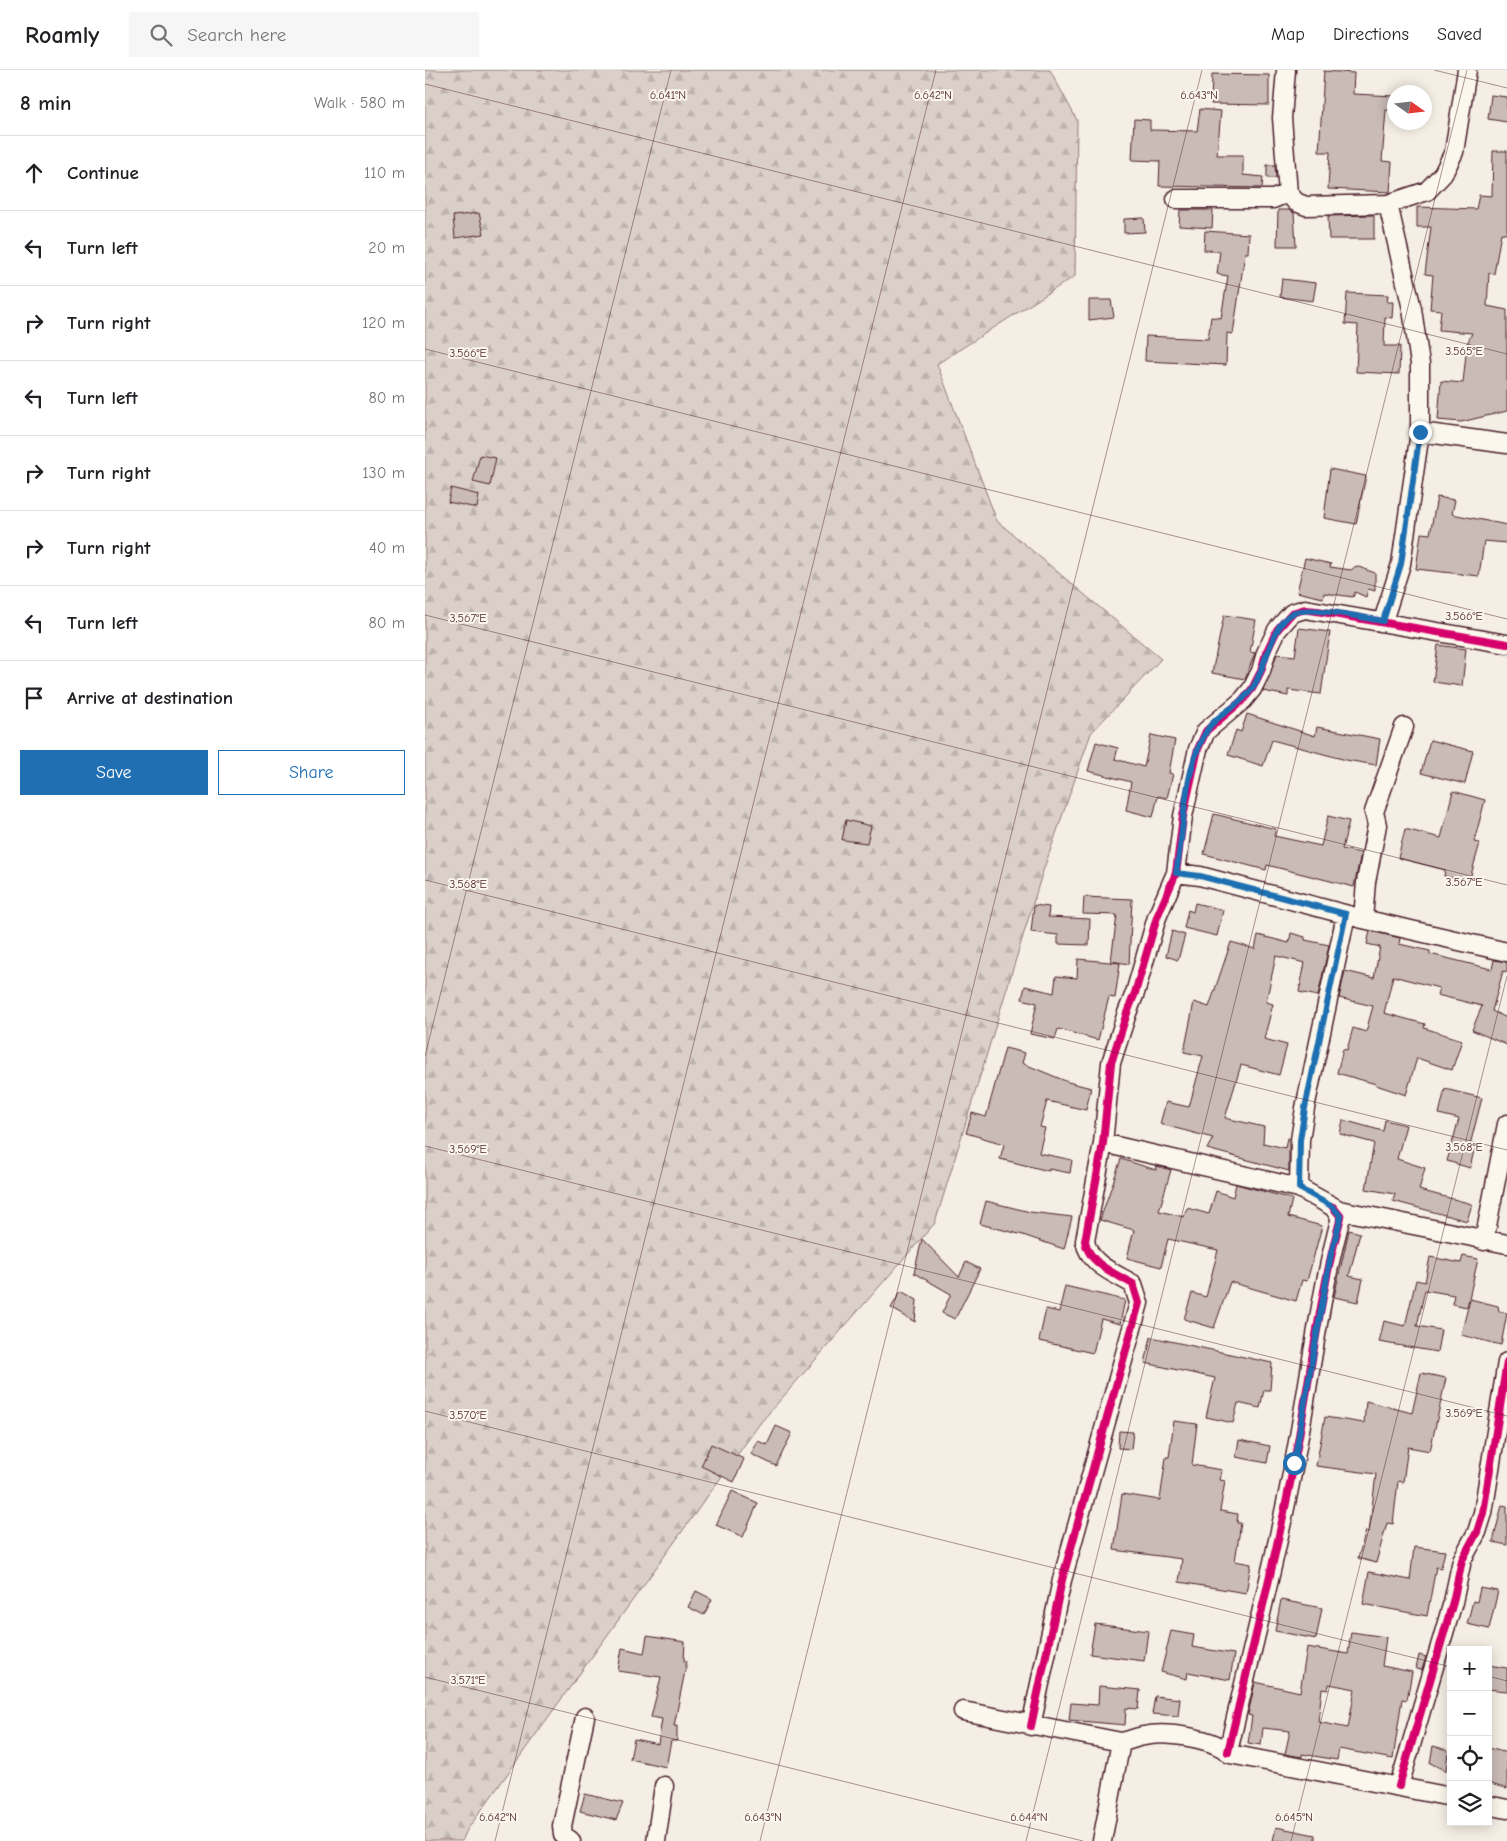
<!DOCTYPE html>
<meta charset="utf-8">
<style>
:root{--surface:#fff;--page:#f6f6f6;--text:#202124;--muted:#757577;--line:#e0e0e0;--accent:#1f6fb2}
body{margin:0;font-family:"Comic Neue",sans-serif;background:var(--page);color:var(--text)}
.controls{position:absolute;right:15px;bottom:15px;display:grid;overflow:hidden;border-radius:0px;box-shadow:0 2px 12px #0003}
.controls button{width:45px;height:45px;display:grid;place-items:center;padding:0;border:0;border-bottom:1px solid var(--line);background:var(--surface);color:var(--text);font:25px sans-serif}
.compass{position:absolute;left:962px;top:15px;width:45px;height:45px;border-radius:50%;background:var(--surface);box-shadow:0 2px 12px #0003;rotate:104deg}
.stop{position:absolute;width:15px;height:15px;margin:-11px;border:4px solid #1f6fb2;border-radius:50%;background:#fff}
.stop.end{background:#1f6fb2;border-color:#fff;box-shadow:0 1px 5px #0008}
.list{margin:0;padding:0;list-style:none}
h2{display:flex;justify-content:space-between;align-items:center;height:65px;margin:0;padding:0 20px;font-size:21px}
h2 small{font-size:16px;font-weight:400;color:var(--muted)}
.list li{display:grid;grid-template-columns:32px 1fr auto;gap:15px;align-items:center;box-sizing:border-box;height:75px;padding:0 20px;border-top:1px solid var(--line)}
.list b{display:block;font-size:19px;white-space:nowrap}
.list em{font-size:16px;font-style:normal;color:var(--muted)}
.actions{display:flex;gap:10px;padding:15px 20px}
.actions a{flex:1;padding:11px 0;border:1px solid var(--accent);border-radius:0px;text-align:center;font-size:18px;color:var(--accent)}
.actions .main{background:var(--accent);color:#fff}
.icon{flex:none;width:28px;height:28px;fill:none;stroke:currentColor;stroke-width:2;stroke-linecap:round;stroke-linejoin:round}
.map{position:relative;flex:none;width:1082px;height:1771px;overflow:hidden}
header{display:flex;align-items:center;gap:30px;box-sizing:border-box;height:70px;padding:0 25px;background:var(--surface);border-bottom:1px solid var(--line)}
header strong{font-size:24px}
nav{display:flex;gap:28px;margin-inline-start:auto;font-size:18px}
.search{width:350px;height:45px;background:var(--page);display:flex;align-items:center;gap:12px;box-sizing:border-box;padding:0 18px;border-radius:0px;color:var(--muted);font-size:19px}
main{display:flex}
aside{flex:1;background:var(--surface)}
.map>svg:first-child{display:block}
.forest{fill:url(#forest-firs);stroke:#92787a}
.building{fill:#cabbb6;stroke:#4a1f2b;fill-rule:evenodd}
.lines{fill:none;stroke-linecap:round;stroke-linejoin:round}
.street-casing{stroke:#4a1f2b;stroke-width:21}
.street{stroke:#fbf7ec;stroke-width:18}
.cycleway-casing{stroke:#fbf7ec;stroke-width:11}
.cycleway{stroke:#d6006c;stroke-width:8}
.route{stroke:#1f6fb2;stroke-width:6}
.ticks{fill:none;stroke:#4a1f2b;stroke-width:1;stroke-opacity:0.45}
.ticks-label{font-size:12px;text-anchor:middle;fill:#4a1f2b;stroke:#fbf7ec;stroke-width:4;stroke-linejoin:round;paint-order:stroke}
</style>
<header>
<strong>Roamly</strong>
<div class="search"><svg class="icon" aria-label="search" viewBox="0 0 24 24"><circle cx="10" cy="10" r="6"/><path d="M15 15l6 6"/></svg>Search here</div>
<nav><a>Map</a><a>Directions</a><a>Saved</a></nav>
</header>
<main>
<aside>
<h2>8 min<small>Walk · 580 m</small></h2>
<ul class="list">
<li><svg class="icon" aria-label="ahead" viewBox="0 0 24 24"><path d="M12 20V5M6 11l6-6 6 6"/></svg><div><b>Continue</b></div><em>110 m</em></li>
<li><svg class="icon" aria-label="left" viewBox="0 0 24 24"><path d="M17 20v-9H6M10 6l-5 5 5 5"/></svg><div><b>Turn left</b></div><em>20 m</em></li>
<li><svg class="icon" aria-label="right" viewBox="0 0 24 24"><path d="M7 20v-9h11M14 6l5 5-5 5"/></svg><div><b>Turn right</b></div><em>120 m</em></li>
<li><svg class="icon" aria-label="left" viewBox="0 0 24 24"><path d="M17 20v-9H6M10 6l-5 5 5 5"/></svg><div><b>Turn left</b></div><em>80 m</em></li>
<li><svg class="icon" aria-label="right" viewBox="0 0 24 24"><path d="M7 20v-9h11M14 6l5 5-5 5"/></svg><div><b>Turn right</b></div><em>130 m</em></li>
<li><svg class="icon" aria-label="right" viewBox="0 0 24 24"><path d="M7 20v-9h11M14 6l5 5-5 5"/></svg><div><b>Turn right</b></div><em>40 m</em></li>
<li><svg class="icon" aria-label="left" viewBox="0 0 24 24"><path d="M17 20v-9H6M10 6l-5 5 5 5"/></svg><div><b>Turn left</b></div><em>80 m</em></li>
<li><svg class="icon" aria-label="arrive" viewBox="0 0 24 24"><path d="M6 21V4h12l-3 4 3 4H6"/></svg><div><b>Arrive at destination</b></div></li>
</ul>
<div class="actions"><a class="main">Save</a><a>Share</a></div>
</aside>
<div class="map">
<svg width="1082" height="1771" viewBox="0 0 1082 1771">
<defs>
<pattern id="forest-firs" width="22" height="20" patternUnits="userSpaceOnUse" patternTransform="scale(1.25)"><rect width="22" height="20" fill="#dbd0c9"/><path d="M5 1l3.5 6h-7zM16 11l3.5 6h-7z" fill="#bdb2ad"/></pattern>
</defs>
<rect width="100%" height="100%" fill="#f4eee4"/>
<filter id="ink" filterUnits="userSpaceOnUse"><feTurbulence type="fractalNoise" baseFrequency=".02" numOctaves="2"/><feDisplacementMap in="SourceGraphic" scale="10" xChannelSelector="R" yChannelSelector="G"/><feConvolveMatrix kernelMatrix="1 2 1 2 8 2 1 2 1" color-interpolation-filters="sRGB"/></filter>
<g filter="url(#ink)">
<path class="forest" d="M0 0H625L652 50 650 206 512 294 572 451 736 589 666 663 617 804 510 1153 336 1352 42 1760 37 1771H0Z"/>
<path class="building" d="M899 1 929 3 928 24 970 26V41L961 40 957 91 967 92 965 122 903 119 905 82H894Z
M787 4 844 5V35L786 34Z
M1066 25 1082 27V52L1063 49Z
M775 39 796 41 792 85H818V105L838 107 837 118 734 116 735 91 707 90 709 49 725 50V60L772 61Z
M1068 81H1082V164L1076 163 1069 204 1064 203 1062 236 1082 240V341L1036 352 1013 350 1016 311 1038 313 1042 274 1047 263 1014 260 1016 240 1005 239 1008 205 1000 204 1006 157H992V137L1051 139 1054 125 1067 126Z
M842 95H850L851 108H842Z
M755 140H788L787 158 754 156Z
M853 140H864L869 143 871 176H852Z
M54 143 59 164 30 168 28 146Z
M949 145V169H904L903 146Z
M719 148 720 162 699 163V149Z
M780 161 824 164 823 183H820L808 264 802 263 801 295 720 291 721 266 783 269 786 247 796 248 803 206 792 204 795 181 779 180Z
M857 209 891 213 888 231 855 227Z
M922 223 963 225 962 232H968L967 248 960 247 959 276H975L974 304 931 302 933 255 920 254Z
M664 230H686L689 247 664 250Z
M55 385 71 388 65 416 48 412Z
M905 399 941 406 931 454 899 448Z
M26 418 54 425 52 438 23 432Z
M1012 427 1030 430 1027 444 1082 455V473L1059 471 1054 506 991 499 996 463 1005 464Z
M880 488 906 494 905 497 926 500 931 496 950 503V521L943 519 941 527 930 522 928 527 899 523 898 528 872 522Z
M799 545 831 550 825 582 830 583 820 609 787 603Z
M874 558 905 562 896 624 863 620V626L838 621 852 584 870 586Z
M1013 575 1041 579 1037 616 1008 612Z
M822 644 890 666 892 657 955 669 951 695 921 690 847 670 838 696 803 685 811 660 816 662Z
M726 665 750 670 744 703 748 704 742 728 733 726 728 747 701 740 706 712 663 701 671 672 693 678 690 689 719 697Z
M1005 670 1048 681 1040 714 996 703Z
M1028 721 1060 730 1049 772 1055 773 1044 812 1019 806 1020 800 973 788 980 759 1016 768Z
M789 744 851 759 849 766 896 776 903 746 924 751 917 779 936 783 929 817 842 795 841 800 779 784Z
M421 750 446 756 442 773 417 770Z
M659 827 707 829 704 894 686 891 692 845 658 844Z
M770 833 798 840 792 866 759 858 763 840 768 842Z
M609 835 624 837 623 847 665 849 664 875 633 874V865L606 862Z
M747 861 760 865 753 890 741 886Z
M945 861 975 868 974 874 1005 881V884L1062 898 1067 899 1069 890 1082 892V902L1078 901 1067 941 1082 948V975L1047 960 1057 936 1012 925 1014 918 968 906 959 943 1000 954 999 958 1037 970 1027 1000 992 988 981 1025 951 1015V1014L912 1003 918 979 922 980 928 958 941 962 948 936 914 928 920 901 949 908 955 877 942 874Z
M866 863 880 867V870L904 875 893 926 874 922 880 893 851 886 841 932 848 934 839 969 862 975 854 1005 816 995 800 1048 839 1057 838 1073 860 1078 862 1068H864V1101L782 1079 788 1068 735 1054 741 1032 764 1037 778 986 759 982 769 932 784 937 806 872 830 879 833 865 864 873Z
M653 889 695 893 690 928 684 927 673 970 633 959 630 969 605 964 612 933 597 929 600 916 629 923 631 906 652 908Z
M580 978 600 983 597 993 643 1012 666 1018 661 1040 622 1031 615 1057 620 1058 614 1083 647 1090 645 1103 624 1099V1101L575 1089 579 1074 541 1063 547 1043 561 1047Z
M1020 1019 1057 1028 1045 1075 1050 1076 1045 1098 1022 1091 1034 1049 1014 1044Z
M918 1050 958 1061 960 1050 981 1055 972 1089 1000 1098 994 1120 1047 1134 1042 1151 968 1131 970 1124 941 1119 949 1073 915 1064Z
M696 1089 731 1100 732 1096 746 1100 734 1141 759 1147 762 1138 784 1144 791 1121 808 1127 811 1114 867 1129 863 1147 897 1156 882 1211 877 1210 871 1231 805 1212 789 1258 759 1249 767 1223 781 1227 793 1180 743 1169 736 1197 702 1188 709 1160 675 1150Z
M561 1131 605 1142 647 1147 639 1179 598 1165 555 1154Z
M924 1160 935 1163 924 1206 938 1209 933 1232 909 1227Z
M497 1169 534 1207 541 1192 555 1199 530 1249 517 1243 526 1224 489 1203Z
M1038 1186 1053 1189 1042 1237 1027 1234 1029 1225 1000 1220 992 1256 1016 1260 1012 1282 954 1272 959 1251 980 1256 991 1210 1000 1212 1005 1187 1036 1193Z
M640 1216 700 1230 695 1254 676 1249 668 1283 614 1271 621 1239 634 1242Z
M476 1221 492 1230 490 1252 466 1238Z
M1045 1229 1073 1236 1074 1241 1082 1243 1076 1275 1036 1265Z
M726 1267 847 1293 845 1320H839L835 1338 813 1333 808 1353 781 1347 790 1308 720 1293Z
M996 1303 1021 1308 1005 1381 983 1377 978 1412 973 1411 968 1454 962 1453 951 1493 933 1488 941 1461 944 1462 951 1404 891 1396 900 1347 939 1353 941 1331 987 1343Z
M749 1351 772 1354 767 1395 797 1400 795 1410 800 1411 795 1441 813 1444 812 1453H816L810 1491 826 1494 821 1523 754 1512 757 1489 689 1480 697 1424 735 1430 741 1387H744Z
M351 1356 367 1363 351 1396 326 1384 333 1371 342 1375Z
M694 1361 708 1362 706 1379 693 1378Z
M814 1370 845 1376 842 1393 811 1387Z
M286 1374 319 1389 309 1412 276 1396Z
M307 1421 333 1433 318 1467 291 1455Z
M1077 1435 1082 1436V1475L1068 1472Z
M989 1477 1020 1481 1016 1498 1011 1497 1002 1546 938 1534 944 1502 985 1510Z
M1055 1518 1073 1521 1064 1559 1042 1554 1048 1531 1052 1532Z
M271 1521 287 1529 279 1545 263 1537Z
M856 1530 897 1538 891 1569 850 1561Z
M670 1554 723 1561 719 1591 665 1584Z
M746 1561 769 1565 767 1577 809 1584 805 1610 763 1602 762 1609 736 1602Z
M926 1562 961 1567 957 1596 987 1602 982 1630 977 1629 968 1689 914 1679 912 1690 877 1684V1687L860 1684 865 1661 838 1658 836 1675 823 1673 827 1646 823 1645 830 1612 875 1622 882 1577 923 1584ZM904 1614 930 1619 923 1658 893 1652 897 1619 903 1620Z
M222 1566 260 1572 259 1591H262L249 1656H252V1671H246L241 1697 205 1689 209 1669 233 1674 237 1649 226 1647 236 1607 193 1601 197 1578 219 1583Z
M994 1585 1001 1587 997 1600 991 1599Z
M1063 1595 1082 1598V1621L1063 1619Z
M674 1616 715 1620 713 1639 701 1638 700 1655 644 1650 646 1633 673 1635Z
M730 1626 755 1629 753 1646 727 1644Z
M1008 1676 1023 1680 1021 1701 1005 1693Z
M1063 1678 1082 1683V1719L1063 1713Z
M160 1724 198 1733 191 1750 155 1741Z
M851 1757 890 1765V1771H848Z"/>
<g class="lines">
<defs>
<path id="street" d="M861 0 857 48 863 123 871 132 881 136 963 134 1002 121 1018 104 1029 82 1042 0
M751 129H848L863 123
M995 362 1082 374
M958 551 976 494 995 362V294L987 239 963 134
M751 803 775 806 938 849 1082 882
M938 849 941 812 952 755 949 742 979 657
M678 1073 874 1118 914 1140 1082 1174
M874 1118 875 1070 880 1038 921 845
M1059 1171 1082 1054
M538 1641 696 1672C704 1671 711 1667 719 1666 740 1661 790 1668 805 1684L1026 1727
M606 1656 637 1510 714 1233 708 1214C689 1203 664 1194 660 1171L678 1073 686 993 702 943 710 923 732 847 751 803 758 746 773 679 781 661 818 630 827 619 836 601 841 583 852 560 867 543 880 539 1082 574
M803 1682C825 1585 851 1490 869 1393 885 1311 894 1227 916 1147L908 1137
M974 1716 1028 1532 1037 1490 1052 1462 1058 1443 1082 1292
M1063 1735 1082 1739
M146 1771 138 1765 137 1756 160 1647
M231 1771 239 1716
M677 1771 696 1672"/>
</defs>
<use href="#street" class="street-casing"/>
<use href="#street" class="street"/>
<defs>
<path id="cycleway" d="M606 1656 637 1510 714 1233 708 1214C689 1203 664 1194 660 1171L678 1073 686 993 702 943 710 923 732 847 751 803 758 746 773 679 781 661 818 630 827 619 836 601 841 583 852 560 867 543 880 539 1082 574
M803 1682C825 1585 851 1490 869 1393 885 1311 894 1227 916 1147L908 1137
M974 1716 1028 1532 1037 1490 1052 1462 1058 1443 1082 1292"/>
</defs>
<use href="#cycleway" class="cycleway-casing"/>
<use href="#cycleway" class="cycleway"/>
</g>
</g>
<g class="lines" filter="url(#ink)">
<path class="route" d="M869 1393 906 1184 916 1147 908 1137 874 1118 875 1070 880 1038 921 844 775 806 751 803C760 758 757 704 781 662 791 643 819 636 831 612 841 593 848 553 868 543 883 535 939 548 958 551L976 494 995 362"/>
</g>
<path class="ticks" d="M1009 0 1082 18M0 14 1082 284M0 279 1082 549M0 545 1082 815M0 810 1082 1080M0 986 246 0M0 1076 1082 1346M0 1341 1026 1597M1063 1606 1082 1611M0 1607 658 1771M70 1771 511 0M335 1771 777 0M601 1771 1042 0M866 1771 1082 906"/>
<g class="ticks-label">
<text x="243" y="29">6.641°N</text>
<text x="508" y="29">6.642°N</text>
<text x="774" y="29">6.643°N</text>
<text x="1039" y="285">3.565°E</text>
<text x="43" y="287">3.566°E</text>
<text x="1039" y="550">3.566°E</text>
<text x="43" y="552">3.567°E</text>
<text x="1039" y="816">3.567°E</text>
<text x="43" y="818">3.568°E</text>
<text x="1039" y="1081">3.568°E</text>
<text x="43" y="1083">3.569°E</text>
<text x="1039" y="1347">3.569°E</text>
<text x="43" y="1349">3.570°E</text>
<text x="43" y="1614">3.571°E</text>
<text x="73" y="1751">6.642°N</text>
<text x="338" y="1751">6.643°N</text>
<text x="604" y="1751">6.644°N</text>
<text x="869" y="1751">6.645°N</text>
</g>
</svg>
<div class="controls">
<button>+</button>
<button>−</button>
<button><svg class="icon" aria-label="locate" viewBox="0 0 24 24"><circle cx="12" cy="12" r="6"/><path d="M12 2v4M12 18v4M2 12h4M18 12h4"/></svg></button>
<button><svg class="icon" aria-label="layers" viewBox="0 0 24 24"><path d="M12 4l9 5-9 5-9-5zM3 14l9 5 9-5"/></svg></button>
</div>
<svg class="compass" viewBox="-18 -18 36 36"><path d="M0-13l5 13h-10z" fill="#e53935"/><path d="M0 13l5-13h-10z" fill="#757577"/></svg>
<div class="stop" style="left:869px;top:1393px"></div>
<div class="stop end" style="left:995px;top:362px"></div>
</div>
</main>
